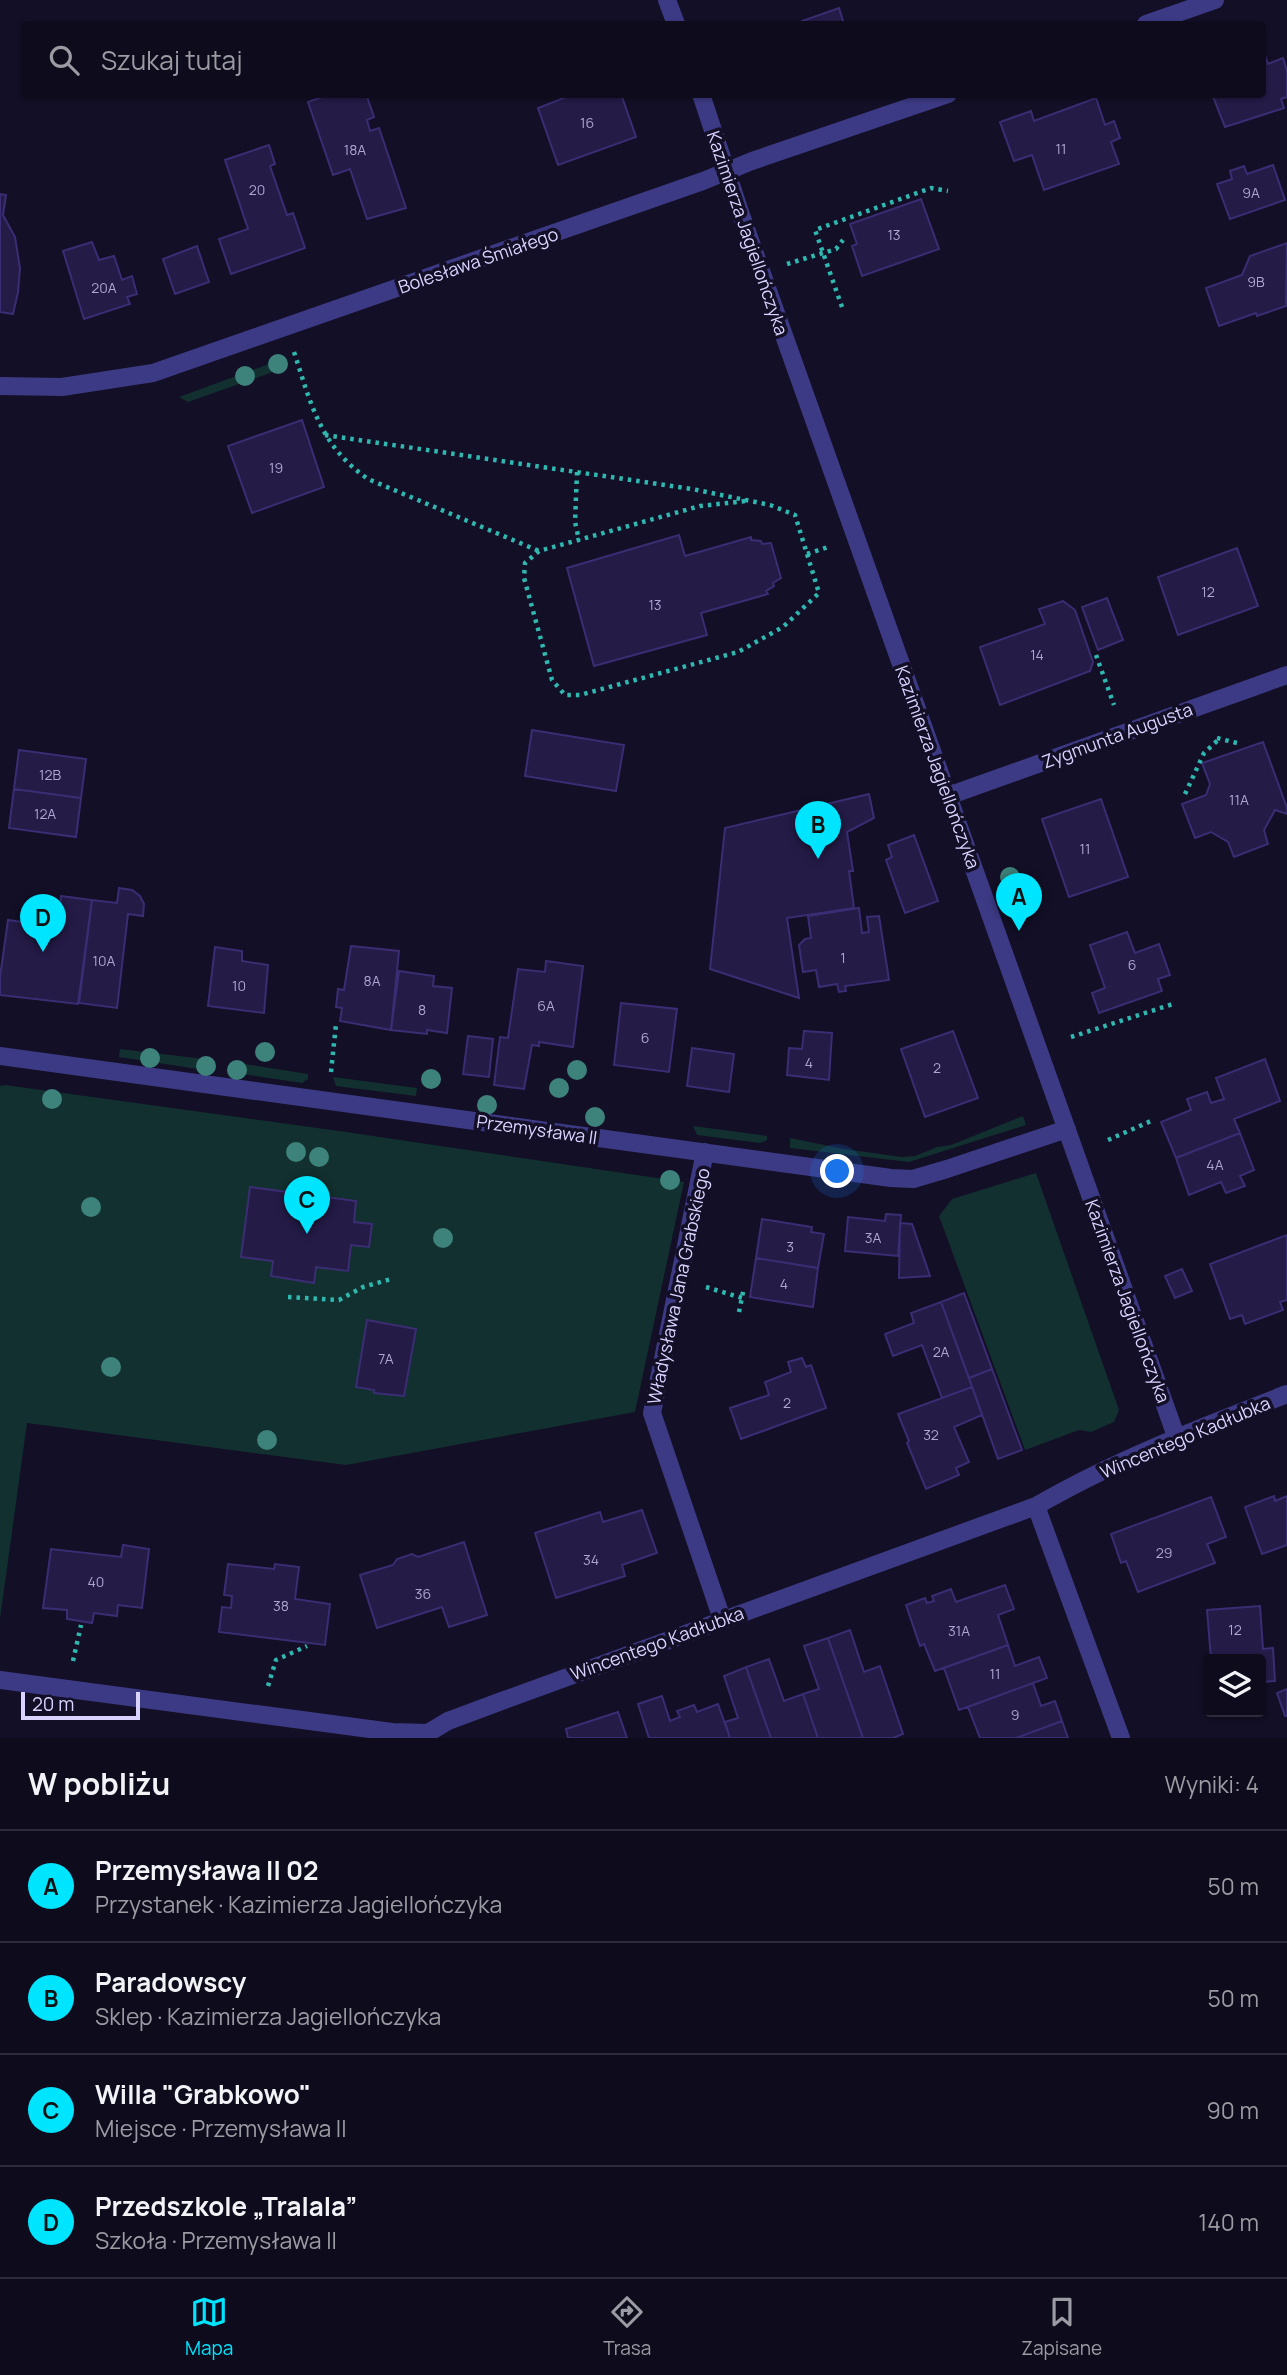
<!DOCTYPE html>
<html lang="pl">
<meta charset="utf-8">
<style>
:root{--surface:#0e0b1c;--page:#1c1929;--text:#f1f3f6;--muted:#9b9ba3;--line:#2e2b3b;--accent:#00e5ff}
body{margin:0;font-family:Manrope,sans-serif;background:var(--page);color:var(--text)}
.controls{position:absolute;right:21px;bottom:21px;display:grid;overflow:hidden;border-radius:7px;box-shadow:0 2px 5px #0004}
.controls button{width:63px;height:63px;display:grid;place-items:center;padding:0;border:0;border-bottom:2px solid var(--line);background:var(--surface);color:var(--text);font:35px sans-serif}
.scale{position:absolute;left:21px;bottom:18px;width:119px;box-sizing:border-box;padding-left:7px;border:4px solid #d9d4ff;border-top:0;font-size:19px;line-height:24px;white-space:nowrap;color:#d9d4ff;-webkit-text-stroke:5px #130f26;paint-order:stroke}
.you{position:absolute;left:838px;top:1172px;width:24px;height:24px;margin:-18px;border:5px solid #fff;border-radius:50%;background:#1a73e8;box-shadow:0 0 0 10px #1a73e833}
.badge{display:grid;place-items:center;width:46px;height:46px;border-radius:50%;background:var(--accent);color:#111;font-size:23px;font-weight:700}
.pin{position:absolute;translate:-50% -58px;filter:drop-shadow(0 2px 4px #0008)}
.pin::after{content:'';position:absolute;top:37px;width:24px;height:21px;background:inherit;clip-path:polygon(0 0,100% 0,50% 100%)}
.list{margin:0;padding:0;list-style:none}
h2{display:flex;justify-content:space-between;align-items:center;height:91px;margin:0;padding:0 28px;font-size:30px}
h2 small{font-size:23px;font-weight:400;color:var(--muted)}
.list li{display:grid;grid-template-columns:46px 1fr auto;gap:21px;align-items:center;box-sizing:border-box;height:112px;padding:0 28px;border-top:2px solid var(--line)}
.list b{display:block;font-size:26px;white-space:nowrap}
.list p{margin:0;font-size:23px;white-space:nowrap;color:var(--muted)}
.list em{font-size:23px;font-style:normal;color:var(--muted)}
.icon{flex:none;width:38px;height:38px;fill:none;stroke:currentColor;stroke-width:2;stroke-linecap:round;stroke-linejoin:round}
.map{position:relative;flex:none;width:1287px;height:1738px;overflow:hidden}
.search{position:absolute;background:var(--surface);box-shadow:0 2px 5px #0004;left:21px;right:21px;top:21px;height:77px;display:flex;align-items:center;gap:18px;box-sizing:border-box;padding:0 24px;border-radius:7px;color:var(--muted);font-size:26px}
.sheet{height:539px;background:var(--surface)}
nav{display:flex;justify-content:space-around;align-items:center;box-sizing:border-box;height:98px;border-top:2px solid var(--line);background:var(--surface);font-size:19px;color:var(--muted)}
nav a{display:grid;justify-items:center;gap:4px}
nav .on{color:var(--accent)}
.map>svg:first-child{display:block}
.green{fill:#12302f}
.building{fill:#241b47;stroke:#3b2d73;stroke-width:2}
.lines{fill:none;stroke-linecap:round;stroke-linejoin:round}
.path{stroke:#2fb8b0;stroke-width:4.5;stroke-dasharray:3.5 5;stroke-linecap:butt}
.street{stroke:#3d3a85;stroke-width:18}
.tree{fill:#3d827b}
.labels{text-anchor:middle;dominant-baseline:central;stroke-width:7;stroke-linejoin:round;paint-order:stroke}
.number-label{font-size:14px;fill:#aca6d1}
.street-label{font-size:18px;fill:#d9d4ff;stroke:#130f26}
</style>
<div class="map">
<svg width="1287" height="1738" viewBox="0 0 1287 1738">
<rect width="100%" height="100%" fill="#130f26"/>
<path class="green" d="M283 359 287 367 188 402 179 397Z
M120 1049 213 1060 211 1071 119 1057Z
M232 1062 308 1074V1079L302 1083 230 1072Z
M333 1077 417 1088 416 1096 336 1086Z
M5 1085 346 1132 684 1182 635 1412 346 1465 27 1423 0 1619V1086Z
M1023 1116 1026 1125 909 1162 790 1148V1138L844 1149 902 1157 915 1156 937 1147 951 1145Z
M693 1126 767 1136V1140L760 1143 697 1135Z
M1036 1173 1119 1410 1114 1422 1091 1432 1079 1430 1025 1450 939 1216 952 1199Z"/>
<path class="building" d="M839 8 844 24H803L802 21Z
M1262 47 1268 64 1283 58 1287 71V97L1281 99 1284 108 1225 127 1212 94H1262Z
M330 94H366L374 117 367 120 370 131 379 128 406 208 367 219 350 169 333 175 308 102Z
M574 94H621L636 137 558 165 538 108Z
M1096 98 1105 125 1114 121 1120 138 1111 142 1119 164 1044 190 1032 155 1014 161 1000 122 1031 111 1034 121Z
M269 145 275 164 270 166 287 215 293 213 305 248 231 274 219 239 248 229 225 160Z
M1273 165 1285 200 1230 219 1217 184 1232 179 1230 171 1244 166 1247 174Z
M0 194 6 195 3 215 15 237 20 268 18 292 13 314 0 312Z
M921 199 939 249 862 276 852 246 857 244 850 224Z
M92 242 99 260 114 256 122 280 132 276 137 294 127 297 130 304 84 319 63 251Z
M1287 243 1286 306 1257 316 1256 313 1219 326 1206 288 1242 275 1250 256Z
M197 246 209 282 175 294 163 259Z
M302 420 324 487 252 513 228 446Z
M679 535 685 556 751 537V540L761 541 762 544 771 543 781 578 773 583 774 586 766 591 768 594 701 613 707 635 594 666 567 568Z
M1237 548 1258 606 1178 635 1158 577Z
M1107 598 1123 640 1098 650 1082 607Z
M1063 601 1075 610 1093 662 1090 671 1000 705 980 647 1045 624 1039 609Z
M532 730 624 745 616 791 525 776Z
M1263 742 1287 808V814L1275 810 1264 830 1268 844 1234 857 1228 842 1211 832 1195 838 1182 804 1206 795 1210 784 1202 763Z
M19 750 86 759 81 798 14 789Z
M14 789 81 798 76 837 9 828Z
M869 794 874 818 847 832 853 871H849L854 908 787 918 799 998 710 969 725 828Z
M1101 799 1128 877 1069 897 1042 819Z
M914 835 938 901 905 913 886 860 892 857 888 845Z
M119 888 132 890 140 896 144 904 143 916 128 914 117 1008 79 1003 92 900 117 903Z
M61 896 92 900 78 1004 0 995V977L8 920 57 927Z
M859 908 862 933 869 932 867 917 879 916 889 980 845 986 846 991 839 992 837 984 819 987 816 970 803 972 799 945 805 939 811 938 808 916Z
M1127 932 1135 953 1159 944 1170 975 1158 979 1162 991 1099 1013 1092 993 1105 988 1090 945Z
M351 946 399 951 391 1030 340 1021 342 1008 336 1007 338 989 344 990Z
M215 947 242 951V961L268 965 264 1013 208 1006Z
M546 961 583 966 573 1047 539 1042V1046L532 1045 524 1089 494 1085 500 1037 508 1038 518 969 545 972Z
M399 971 434 976 433 986 452 988 447 1033 427 1030V1034L391 1030Z
M621 1003 677 1009 669 1072 614 1065Z
M804 1031 832 1033 829 1080 787 1075 789 1048 802 1049Z
M953 1031 978 1098 925 1117 901 1049Z
M468 1036 493 1039 489 1077 463 1074Z
M692 1048 734 1054 729 1092 687 1086Z
M1265 1059 1280 1101 1234 1119 1240 1133 1176 1158 1161 1122 1191 1110 1187 1099 1207 1092 1211 1103 1224 1099 1216 1078Z
M1240 1133 1254 1170 1240 1176 1245 1186 1226 1193 1221 1182 1189 1195 1176 1158Z
M250 1187 288 1192V1188L319 1192V1196L356 1201 354 1222 372 1224 369 1247 351 1245 348 1271 316 1267 314 1283 271 1276 273 1261 241 1257Z
M886 1214 901 1215 898 1256 845 1251 848 1217 885 1221Z
M762 1219 812 1227 811 1232 824 1234 818 1268 756 1258Z
M900 1223 912 1224 930 1276 899 1278Z
M1287 1235V1300L1280 1302 1283 1310 1245 1324 1242 1315 1230 1319 1210 1264Z
M756 1258 818 1268 813 1307 750 1297Z
M1182 1269 1192 1291 1175 1298 1165 1276Z
M964 1293 992 1369 969 1378 941 1302Z
M941 1302 972 1387 942 1398 922 1345 893 1356 885 1334 914 1323 911 1313Z
M367 1320 416 1329 404 1396 374 1393V1390L356 1387Z
M802 1358 806 1367 811 1365 826 1408 741 1439 730 1408 769 1395 765 1382 791 1372 788 1362Z
M992 1369 1022 1450 998 1459 969 1378Z
M972 1387 982 1415 954 1427 969 1462 956 1468 959 1475 926 1489 907 1443 909 1441 898 1414Z
M1274 1496 1275 1501 1287 1496V1545L1262 1554 1245 1507Z
M1211 1497 1226 1537 1207 1544 1215 1563 1138 1592 1126 1561 1121 1563 1111 1534Z
M642 1510 657 1553 622 1565 625 1576 556 1598 535 1533 600 1512 603 1522Z
M464 1542 487 1615 449 1627 442 1607 377 1628 360 1575 393 1565 397 1559 412 1554 418 1557Z
M123 1545 149 1549 142 1608 118 1605 117 1616 94 1613 92 1623 67 1619V1610L43 1608 51 1549 121 1557Z
M228 1564 274 1569 275 1564 299 1567 295 1599 330 1604 325 1645 219 1632 222 1607 231 1608 232 1596 224 1595Z
M1005 1585 1014 1609 998 1615 1008 1645 935 1671 924 1644 920 1646 906 1605 925 1598 927 1603 934 1601 932 1596 951 1589 956 1602Z
M1260 1606 1263 1649 1273 1648 1275 1681 1261 1682V1659H1211L1207 1610Z
M850 1630 864 1672 880 1666 903 1734 893 1738H863L828 1638Z
M828 1638 863 1738H818L803 1694 819 1689 804 1646Z
M1008 1645 1015 1666 1039 1657 1047 1678 959 1710 944 1668Z
M769 1659 784 1701 803 1694 818 1738H771L746 1667Z
M746 1667 771 1738H730L725 1722 738 1718 724 1676Z
M1033 1683 1041 1706 1055 1701 1062 1721 1016 1738H980L968 1707Z
M1287 1689V1716H1285L1277 1693Z
M662 1696 670 1721 680 1717 677 1711 694 1705 697 1712 718 1704 730 1738H649L638 1704Z
M618 1712 627 1738H568L566 1729Z
M1062 1721 1068 1738H1016Z"/>
<g class="lines">
<path class="path" d="M787 264 836 249 843 240
M842 307 815 230 931 188 948 191
M294 352C311 404 320 446 368 479L539 551
M325 435 692 489 770 505 795 515 819 593 783 627 738 652 580 695H565L552 680 524 578 525 563 539 551 700 506 746 501
M577 472 575 522 579 540
M807 554 831 546
M1096 655 1114 705
M1217 738 1237 743
M1185 794 1204 753 1218 740
M1071 1037 1176 1003
M331 1072 336 1024
M1108 1140 1151 1121
M706 1287 742 1298
M288 1297 339 1300 363 1287 391 1279
M739 1312 744 1287
M73 1661 81 1625
M268 1686 276 1660 307 1646"/>
<path class="street" d="M667 0 676 24
M1146 24 1215 0
M701 94 740 212 1177 1439
M0 386 62 387 153 373 703 181 752 161 948 94
M948 796 1287 675
M0 1056 891 1178 913 1179 947 1169 1067 1129
M705 1152 652 1413 722 1619
M1036 1506 1121 1738
M0 1680 392 1732 428 1733 448 1721 499 1702 1036 1506C1115 1460 1202 1427 1287 1394"/>
</g>
<g class="tree">
<circle cx="278" cy="364" r="10"/>
<circle cx="245" cy="376" r="10"/>
<circle cx="1010" cy="877" r="10"/>
<circle cx="265" cy="1052" r="10"/>
<circle cx="150" cy="1058" r="10"/>
<circle cx="206" cy="1066" r="10"/>
<circle cx="237" cy="1070" r="10"/>
<circle cx="577" cy="1070" r="10"/>
<circle cx="431" cy="1079" r="10"/>
<circle cx="559" cy="1088" r="10"/>
<circle cx="52" cy="1099" r="10"/>
<circle cx="487" cy="1105" r="10"/>
<circle cx="595" cy="1117" r="10"/>
<circle cx="296" cy="1152" r="10"/>
<circle cx="319" cy="1157" r="10"/>
<circle cx="670" cy="1180" r="10"/>
<circle cx="91" cy="1207" r="10"/>
<circle cx="443" cy="1238" r="10"/>
<circle cx="111" cy="1367" r="10"/>
<circle cx="267" cy="1440" r="10"/>
</g>
<g class="labels">
<g class="number-label">
<text x="587" y="122">16</text>
<text x="1061" y="148">11</text>
<text x="355" y="149">18A</text>
<text x="257" y="189">20</text>
<text x="1251" y="192">9A</text>
<text x="894" y="234">13</text>
<text x="1256" y="281">9B</text>
<text x="104" y="287">20A</text>
<text x="276" y="467">19</text>
<text x="1208" y="591">12</text>
<text x="655" y="604">13</text>
<text x="1037" y="654">14</text>
<text x="50" y="774">12B</text>
<text x="1239" y="799">11A</text>
<text x="45" y="813">12A</text>
<text x="1085" y="848">11</text>
<text x="843" y="957">1</text>
<text x="104" y="960">10A</text>
<text x="1132" y="964">6</text>
<text x="372" y="980">8A</text>
<text x="239" y="985">10</text>
<text x="546" y="1005">6A</text>
<text x="422" y="1009">8</text>
<text x="645" y="1037">6</text>
<text x="809" y="1062">4</text>
<text x="937" y="1067">2</text>
<text x="1215" y="1164">4A</text>
<text x="873" y="1237">3A</text>
<text x="790" y="1246">3</text>
<text x="784" y="1283">4</text>
<text x="941" y="1351">2A</text>
<text x="386" y="1358">7A</text>
<text x="787" y="1402">2</text>
<text x="931" y="1434">32</text>
<text x="1164" y="1552">29</text>
<text x="591" y="1559">34</text>
<text x="96" y="1581">40</text>
<text x="423" y="1593">36</text>
<text x="281" y="1605">38</text>
<text x="1235" y="1629">12</text>
<text x="959" y="1630">31A</text>
<text x="995" y="1673">11</text>
<text x="1015" y="1714">9</text>
</g>
<g class="street-label">
<text transform="translate(748 233) rotate(71)">Kazimierza Jagiellończyka</text>
<text transform="translate(478 260) rotate(-19)">Bolesława Śmiałego</text>
<text transform="translate(1117 735) rotate(-20)">Zygmunta Augusta</text>
<text transform="translate(938 767) rotate(70)">Kazimierza Jagiellończyka</text>
<text transform="translate(537 1129) rotate(8)">Przemysława II</text>
<text transform="translate(678 1286) rotate(-78)">Władysława Jana Grabskiego</text>
<text transform="translate(1128 1301) rotate(70)">Kazimierza Jagiellończyka</text>
<text transform="translate(1185 1437) rotate(-23)">Wincentego Kadłubka</text>
<text transform="translate(657 1643) rotate(-20)">Wincentego Kadłubka</text>
</g>
</g>
</svg>
<div class="controls">
<button><svg class="icon" aria-label="layers" viewBox="0 0 24 24"><path d="M12 4l9 5-9 5-9-5zM3 14l9 5 9-5"/></svg></button>
</div>
<div class="scale">20 m</div>
<div class="you"></div>
<div class="pin badge" style="left:1019px;top:931px">A</div>
<div class="pin badge" style="left:818px;top:859px">B</div>
<div class="pin badge" style="left:307px;top:1234px">C</div>
<div class="pin badge" style="left:43px;top:952px">D</div>
<div class="search"><svg class="icon" aria-label="search" viewBox="0 0 24 24"><circle cx="10" cy="10" r="6"/><path d="M15 15l6 6"/></svg>Szukaj tutaj</div>
</div>
<section class="sheet">
<h2>W pobliżu<small>Wyniki: 4</small></h2>
<ul class="list">
<li><span class="badge">A</span><div><b>Przemysława II 02</b><p>Przystanek · Kazimierza Jagiellończyka</p></div><em>50 m</em></li>
<li><span class="badge">B</span><div><b>Paradowscy</b><p>Sklep · Kazimierza Jagiellończyka</p></div><em>50 m</em></li>
<li><span class="badge">C</span><div><b>Willa &quot;Grabkowo&quot;</b><p>Miejsce · Przemysława II</p></div><em>90 m</em></li>
<li><span class="badge">D</span><div><b>Przedszkole „Tralala”</b><p>Szkoła · Przemysława II</p></div><em>140 m</em></li>
</ul>
</section>
<nav>
<a class="on"><svg class="icon" aria-label="map" viewBox="0 0 24 24"><path d="M3 6l6-2 6 2 6-2v14l-6 2-6-2-6 2zM9 4v14M15 6v14"/></svg>Mapa</a>
<a><svg class="icon" aria-label="directions" viewBox="0 0 24 24"><path d="M12 3l9 9-9 9-9-9zM9 14v-3h6M13 9l2 2-2 2"/></svg>Trasa</a>
<a><svg class="icon" aria-label="saved" viewBox="0 0 24 24"><path d="M7 4h10v16l-5-4-5 4z"/></svg>Zapisane</a>
</nav>
